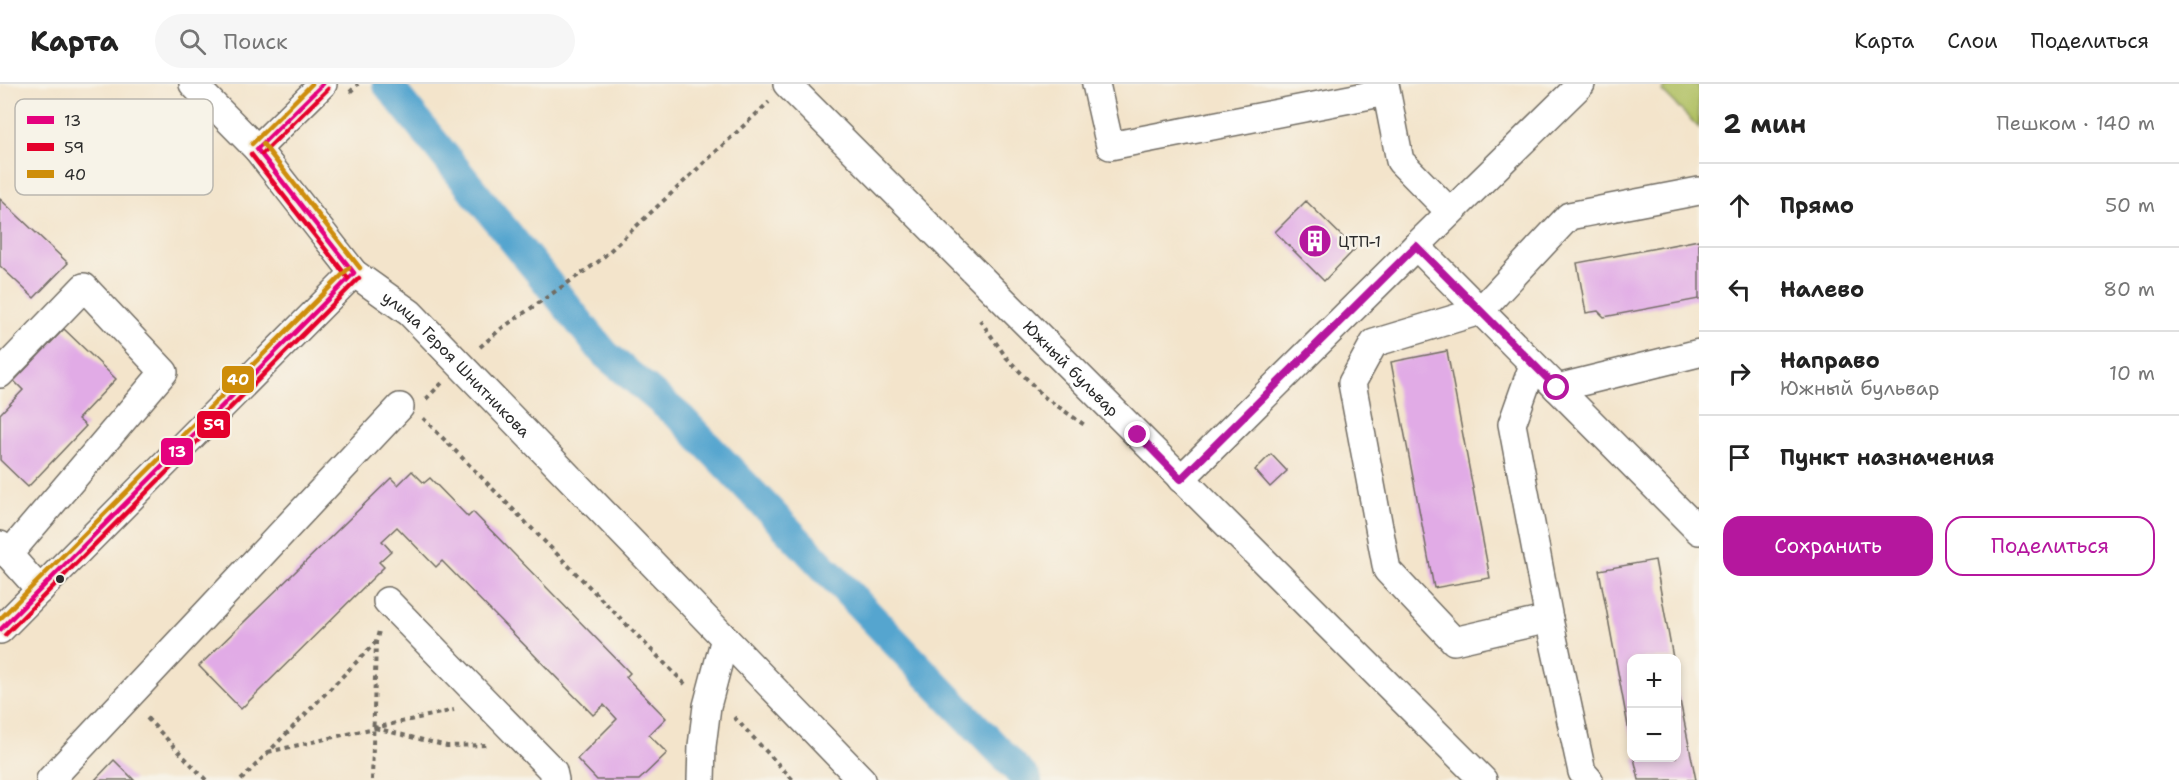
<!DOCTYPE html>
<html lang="ru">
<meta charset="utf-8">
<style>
:root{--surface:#fff;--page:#f6f6f6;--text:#222;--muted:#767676;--line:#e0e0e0;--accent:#b5179e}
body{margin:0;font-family:"Shantell Sans",sans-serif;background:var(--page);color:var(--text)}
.controls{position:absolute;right:18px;bottom:18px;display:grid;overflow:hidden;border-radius:12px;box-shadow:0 3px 9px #0003}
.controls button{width:54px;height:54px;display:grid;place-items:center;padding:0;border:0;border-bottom:2px solid var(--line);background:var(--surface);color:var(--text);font:30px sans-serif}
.stop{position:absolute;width:18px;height:18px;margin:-14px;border:4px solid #b5179e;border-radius:50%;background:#fff}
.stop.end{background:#b5179e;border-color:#fff;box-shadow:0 2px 6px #0008}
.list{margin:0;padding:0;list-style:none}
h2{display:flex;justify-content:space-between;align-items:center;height:78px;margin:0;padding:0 24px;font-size:26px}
h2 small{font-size:20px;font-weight:400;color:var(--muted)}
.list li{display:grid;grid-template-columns:39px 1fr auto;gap:18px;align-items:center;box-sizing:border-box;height:84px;padding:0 24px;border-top:2px solid var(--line)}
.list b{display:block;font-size:22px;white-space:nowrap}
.list p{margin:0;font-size:20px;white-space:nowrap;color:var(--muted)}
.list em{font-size:20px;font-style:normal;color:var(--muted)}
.actions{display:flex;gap:12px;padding:18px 24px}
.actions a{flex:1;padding:14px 0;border:2px solid var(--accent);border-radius:18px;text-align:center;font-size:21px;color:var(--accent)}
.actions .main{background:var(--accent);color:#fff}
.icon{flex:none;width:33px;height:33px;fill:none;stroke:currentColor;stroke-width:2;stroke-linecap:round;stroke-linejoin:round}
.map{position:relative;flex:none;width:1699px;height:696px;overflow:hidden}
header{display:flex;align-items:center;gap:36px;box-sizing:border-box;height:84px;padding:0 30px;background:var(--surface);border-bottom:2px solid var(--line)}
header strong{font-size:28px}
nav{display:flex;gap:33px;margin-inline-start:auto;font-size:21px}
.search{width:420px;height:54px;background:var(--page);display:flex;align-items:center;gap:15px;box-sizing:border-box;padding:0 21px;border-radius:33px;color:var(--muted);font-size:22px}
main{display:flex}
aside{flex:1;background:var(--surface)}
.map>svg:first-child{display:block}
.green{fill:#afbf61;stroke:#6d7546;stroke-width:1.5}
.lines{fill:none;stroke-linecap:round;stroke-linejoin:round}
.canal{stroke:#55a5cf;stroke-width:30}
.building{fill:#e1abe6}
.minor-casing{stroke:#716c63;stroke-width:30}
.path{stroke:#716c63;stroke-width:4;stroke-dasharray:4.5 4.5;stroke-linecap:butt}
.minor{stroke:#fff;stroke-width:27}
.bus-1-casing{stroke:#f7f3e8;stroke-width:9}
.bus-2-casing{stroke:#f7f3e8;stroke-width:9}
.bus-3-casing{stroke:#f7f3e8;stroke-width:9}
.bus-1{stroke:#e5007d;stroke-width:4.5}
.bus-2{stroke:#e4002b;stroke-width:4.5}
.bus-3{stroke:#ce8d09;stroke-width:4.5}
.route{stroke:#b5179e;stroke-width:8}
.bus-dot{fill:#2b2b2b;stroke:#f7f3e8;stroke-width:2}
.labels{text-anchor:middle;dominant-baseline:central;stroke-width:5;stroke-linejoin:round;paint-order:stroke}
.poi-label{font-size:16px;fill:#2b2b2b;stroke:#f7f3e8;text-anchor:start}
.street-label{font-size:16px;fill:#2b2b2b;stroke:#f7f3e8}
.key{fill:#f7f3e8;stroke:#bab7af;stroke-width:1.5}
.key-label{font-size:16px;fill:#2b2b2b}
.line-badge{stroke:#f7f3e8;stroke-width:2}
.badge-label{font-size:16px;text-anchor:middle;font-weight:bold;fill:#fff}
</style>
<header>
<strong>Карта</strong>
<div class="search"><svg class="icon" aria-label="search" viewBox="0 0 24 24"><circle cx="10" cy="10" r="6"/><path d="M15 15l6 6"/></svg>Поиск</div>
<nav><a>Карта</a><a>Слои</a><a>Поделиться</a></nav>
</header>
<main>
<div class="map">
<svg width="1699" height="696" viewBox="0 0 1699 696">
<rect width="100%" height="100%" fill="#f7f3e8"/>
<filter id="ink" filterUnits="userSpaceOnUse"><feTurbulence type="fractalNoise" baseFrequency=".0167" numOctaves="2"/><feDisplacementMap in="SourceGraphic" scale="12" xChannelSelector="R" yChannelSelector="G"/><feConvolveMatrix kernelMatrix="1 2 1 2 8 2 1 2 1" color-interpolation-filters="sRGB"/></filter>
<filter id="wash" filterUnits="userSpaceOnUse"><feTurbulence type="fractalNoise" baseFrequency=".008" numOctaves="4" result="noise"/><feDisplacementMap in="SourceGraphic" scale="24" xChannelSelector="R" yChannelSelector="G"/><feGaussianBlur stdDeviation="1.35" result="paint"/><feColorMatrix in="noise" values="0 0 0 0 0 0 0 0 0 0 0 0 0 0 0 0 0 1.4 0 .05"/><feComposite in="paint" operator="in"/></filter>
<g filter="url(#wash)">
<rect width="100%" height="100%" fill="#f3e4cb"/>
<path class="green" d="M1669 0H1699V44L1662 7Z"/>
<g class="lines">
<path class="canal" d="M387 0 605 270 682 335 1027 696"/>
</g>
<g id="blocks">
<path class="building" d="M0 115 68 179 34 214 0 182Z
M1306 117 1355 165 1324 197 1275 148Z
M1699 156V215L1604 233 1598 227 1586 229 1577 179Z
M64 245 116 295 78 335 86 342 28 403 0 376V330L23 306 14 297Z
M1447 267 1490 494 1434 504 1391 278Z
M1271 370 1287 387 1270 403 1255 386Z
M412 387 424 399 430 394 468 433 473 428 630 589 626 593 666 634 649 651 667 669 639 696H597L577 675 617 635 604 621 593 631 442 477 436 483 397 443 382 457 391 467 379 478 384 483 241 625 199 582 391 394 398 401Z
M1655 476 1673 574H1632L1630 653 1599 486Z
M1676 597 1696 696H1639L1634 674H1676Z
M114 676 134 696H95Z"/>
</g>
</g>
<g filter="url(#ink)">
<use href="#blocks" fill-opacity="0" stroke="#716c63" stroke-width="1.5"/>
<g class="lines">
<defs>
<g id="minor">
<path id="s1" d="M193 0 257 65 354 189 410 229 862 696"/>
<path id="s2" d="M787 0 1483 696"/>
<path d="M1096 0 1110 62 1386 8"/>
<path d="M1385 0 1400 77 1450 128"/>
<path d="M257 65 323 0"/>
<path d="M1416 162 1581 0"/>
<path d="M1533 281 1512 340 1549 535 1582 688 1589 696"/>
<path d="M0 290 84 203 164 288 8 471"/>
<path d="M1557 304 1699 269"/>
<path d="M1181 395 1416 162 1699 447"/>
<path d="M0 461 40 506"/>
<path d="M387 517 553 687 555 696"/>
<path d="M1549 535 1454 557 1387 486 1352 299 1374 259 1480 227 1569 132 1699 107"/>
<path d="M0 546 354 189"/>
<path d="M50 696 400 323"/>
<path d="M701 696 702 662 707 622 725 554"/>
</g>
</defs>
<use href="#minor" class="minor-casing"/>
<path class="path" d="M350 8 358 0
M980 236 1006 273 1043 312 1086 342
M480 263 502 244 598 178 769 18
M426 315 442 299
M423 334 685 600
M734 633 793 696
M147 634 206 696
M375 644 447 662 488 661
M268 668 454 626
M241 696 376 558
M372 696 376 558 379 547"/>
<use href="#minor" class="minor"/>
<defs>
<path id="bus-1" d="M257 65 354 189
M257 65 323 0
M0 546 354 189"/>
<path id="bus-2" d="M251 70 348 194
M262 70 328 5
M5 551 359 194"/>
<path id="bus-3" d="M252 60 312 0
M263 60 360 184
M0 535 349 184"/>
</defs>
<use href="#bus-1" class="bus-1-casing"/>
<use href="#bus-2" class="bus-2-casing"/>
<use href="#bus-3" class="bus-3-casing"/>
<use href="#bus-1" class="bus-1"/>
<use href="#bus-2" class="bus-2"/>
<use href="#bus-3" class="bus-3"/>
</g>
</g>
<g class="lines" filter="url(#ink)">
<path class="route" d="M1138 351 1181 395 1416 162 1557 304"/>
</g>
<defs>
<symbol id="building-disc" viewBox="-11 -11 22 22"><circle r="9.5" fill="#b5179e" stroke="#f7f3e8"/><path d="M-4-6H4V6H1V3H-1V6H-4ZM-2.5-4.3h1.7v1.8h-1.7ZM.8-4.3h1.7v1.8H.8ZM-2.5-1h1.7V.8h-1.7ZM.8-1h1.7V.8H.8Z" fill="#fff"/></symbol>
</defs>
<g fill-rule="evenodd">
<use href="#building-disc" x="1296" y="138" width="38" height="38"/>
</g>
<circle class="bus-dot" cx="60" cy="495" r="5"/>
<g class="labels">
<g class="poi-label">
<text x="1338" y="157">ЦТП-1</text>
</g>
<g class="street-label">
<text stroke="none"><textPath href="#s1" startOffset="386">улица Героя Шнитникова</textPath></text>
<text stroke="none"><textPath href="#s2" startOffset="402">Южный бульвар</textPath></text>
</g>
</g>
<rect x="15" y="15" width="198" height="96" rx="9" class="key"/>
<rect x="27" y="32" width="27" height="8" fill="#e5007d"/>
<rect x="27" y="59" width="27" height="8" fill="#e4002b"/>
<rect x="27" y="86" width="27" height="8" fill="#ce8d09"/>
<g class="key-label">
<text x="64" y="42">13</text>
<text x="64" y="69">59</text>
<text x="64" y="96">40</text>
</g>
<g class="line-badge">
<rect x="221" y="281" width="34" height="29" rx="6" fill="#ce8d09"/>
<rect x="196" y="326" width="35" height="29" rx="6" fill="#e4002b"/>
<rect x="160" y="353" width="34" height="29" rx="6" fill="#e5007d"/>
</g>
<g class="badge-label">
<text x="238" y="301">40</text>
<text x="214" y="346">59</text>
<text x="177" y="373">13</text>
</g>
</svg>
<div class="controls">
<button>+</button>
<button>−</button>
</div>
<div class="stop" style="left:1557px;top:304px"></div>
<div class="stop end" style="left:1138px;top:351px"></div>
</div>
<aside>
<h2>2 мин<small>Пешком · 140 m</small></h2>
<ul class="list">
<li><svg class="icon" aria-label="ahead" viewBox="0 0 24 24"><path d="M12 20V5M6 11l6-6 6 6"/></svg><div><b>Прямо</b></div><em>50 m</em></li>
<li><svg class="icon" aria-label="left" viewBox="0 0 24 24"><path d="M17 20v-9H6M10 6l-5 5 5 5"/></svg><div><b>Налево</b></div><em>80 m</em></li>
<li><svg class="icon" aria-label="right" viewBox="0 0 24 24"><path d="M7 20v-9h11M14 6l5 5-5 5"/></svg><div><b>Направо</b><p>Южный бульвар</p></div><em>10 m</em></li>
<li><svg class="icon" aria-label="arrive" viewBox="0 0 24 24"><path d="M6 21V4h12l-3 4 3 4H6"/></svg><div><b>Пункт назначения</b></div></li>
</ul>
<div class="actions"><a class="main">Сохранить</a><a>Поделиться</a></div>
</aside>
</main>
